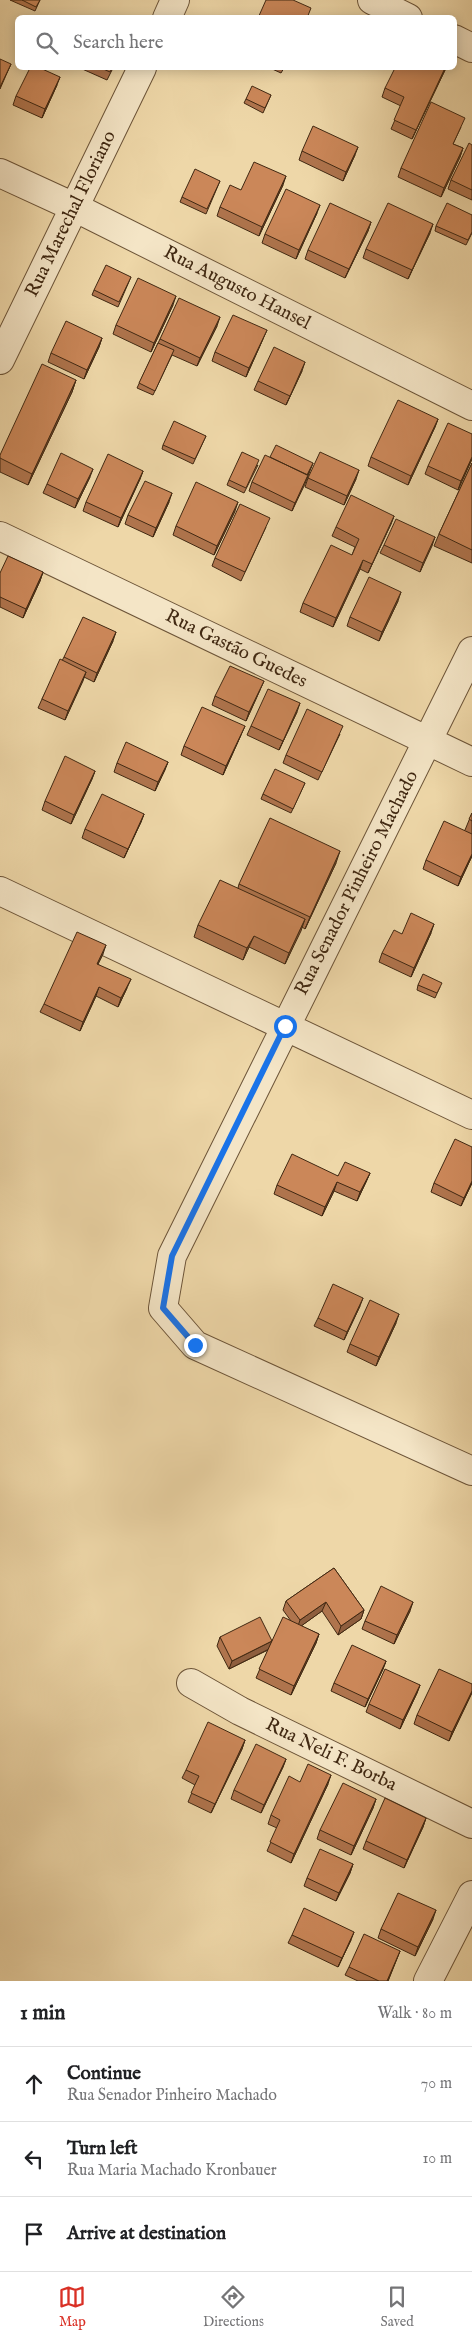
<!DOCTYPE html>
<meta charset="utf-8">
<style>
:root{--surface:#fff;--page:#f2f2f2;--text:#202124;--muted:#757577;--line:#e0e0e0;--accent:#d93025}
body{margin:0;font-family:"IM FELL English",serif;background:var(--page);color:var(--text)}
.stop{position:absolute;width:15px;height:15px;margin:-11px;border:4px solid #1a73e8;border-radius:50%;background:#fff}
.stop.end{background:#1a73e8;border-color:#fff;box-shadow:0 1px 5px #0008}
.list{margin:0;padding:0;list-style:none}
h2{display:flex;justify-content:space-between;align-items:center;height:65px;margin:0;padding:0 20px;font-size:21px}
h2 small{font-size:16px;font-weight:400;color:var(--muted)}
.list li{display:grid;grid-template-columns:32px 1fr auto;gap:15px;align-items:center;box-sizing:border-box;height:75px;padding:0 20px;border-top:1px solid var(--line)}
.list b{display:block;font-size:19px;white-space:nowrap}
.list p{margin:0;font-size:16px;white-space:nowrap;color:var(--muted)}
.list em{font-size:16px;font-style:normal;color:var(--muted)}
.icon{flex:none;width:28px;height:28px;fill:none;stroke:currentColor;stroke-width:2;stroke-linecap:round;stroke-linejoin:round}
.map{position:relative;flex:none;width:472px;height:1981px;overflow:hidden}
.search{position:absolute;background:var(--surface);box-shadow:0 2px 12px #0003;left:15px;right:15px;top:15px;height:55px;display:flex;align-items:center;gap:12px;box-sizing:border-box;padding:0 18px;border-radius:8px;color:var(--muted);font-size:19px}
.sheet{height:290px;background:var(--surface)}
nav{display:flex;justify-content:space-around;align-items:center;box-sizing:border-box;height:70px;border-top:1px solid var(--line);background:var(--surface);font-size:14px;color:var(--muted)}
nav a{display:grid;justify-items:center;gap:2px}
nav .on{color:var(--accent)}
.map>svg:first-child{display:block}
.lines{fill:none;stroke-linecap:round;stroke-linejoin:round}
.minor-casing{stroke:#6c5438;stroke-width:30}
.minor{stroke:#f4e5c6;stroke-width:28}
.wall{fill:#af744d;stroke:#402812}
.shaded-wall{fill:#8e5e3e;stroke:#402812}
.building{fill:#cb8759;stroke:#402812}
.route{stroke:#1a73e8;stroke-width:6}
.labels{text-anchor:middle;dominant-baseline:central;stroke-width:4;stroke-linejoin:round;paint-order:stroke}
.street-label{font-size:19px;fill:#402812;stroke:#f4e5c6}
</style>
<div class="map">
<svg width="472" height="1981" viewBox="0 0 472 1981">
<rect width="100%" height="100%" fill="#eed7a8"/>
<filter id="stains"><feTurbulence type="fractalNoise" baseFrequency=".004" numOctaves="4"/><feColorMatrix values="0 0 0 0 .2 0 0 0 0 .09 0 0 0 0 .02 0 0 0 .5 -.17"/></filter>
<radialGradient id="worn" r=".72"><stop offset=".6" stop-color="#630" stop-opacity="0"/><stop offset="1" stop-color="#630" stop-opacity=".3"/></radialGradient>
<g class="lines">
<defs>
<path id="minor" d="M372 0 408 18
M167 18 175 0
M454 39 472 48
M0 173 74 207 472 406
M0 360 142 68
M0 536 472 762
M472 651 172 1256 163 1308 195 1345 472 1471
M0 891 472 1115
M191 1683 240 1711 472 1824
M428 1981 472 1895"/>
</defs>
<use href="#minor" class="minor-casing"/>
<use href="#minor" class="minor"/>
</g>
<path class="wall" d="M10 0H40L35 11Z
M80 68H113L107 80Z
M270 68H284L281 73Z
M446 68 412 139 391 129 401 106 382 97 385 88Z
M57 85 42 118 13 105 16 96Z
M271 95 263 113 244 103 246 99Z
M461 127 453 144 463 148 460 157 441 197 398 177 401 168Z
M472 145V200L448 189 451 180Z
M302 151 355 155 343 181 299 160Z
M220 181 206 214 180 202 182 197Z
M283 185 259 236 217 216 220 207Z
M317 213 296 259 262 243 265 234Z
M472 215V233L466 245 435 231 436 226Z
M371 222 368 231 345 278 305 259 308 250Z
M430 233 408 279 363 258 366 249Z
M131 277 118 307 92 295 94 290Z
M173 305 151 352 113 334 116 325Z
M217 326 197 366 172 355 153 395 137 388 160 339Z
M102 338 99 347 84 379 48 362 51 353Z
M263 339 246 377 212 361 215 352Z
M302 371 286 405 254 390 258 381Z
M76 380 72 392 28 485 0 472V455Z
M438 419 435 427 408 485 368 466 371 457Z
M472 434V459L458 490 425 474 428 466Z
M206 436 193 464 162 449 163 445Z
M270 457 311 467 292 511 249 491 252 482Z
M472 463V563L434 546 439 534Z
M258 465 244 493 227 485 229 480Z
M143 471 140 479 118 527 83 511 86 502Z
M90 477 75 508 43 493 47 484Z
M308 478 356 479 344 505 305 487Z
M169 502 153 537 125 524 128 515Z
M235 511 214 555 173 535 176 526Z
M394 516 391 524 368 573 360 569 333 627 300 612 303 603 352 555 355 547 332 536 336 527Z
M266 527 241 581 212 566 215 558Z
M435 537 420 572 380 553 384 545Z
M43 572 40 581 23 618 0 607V573Z
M398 601 379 641 347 626 350 617Z
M113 641 94 682 84 677 65 720 38 708 42 699 64 657Z
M260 690 246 721 212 705 215 696Z
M297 712 279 750 247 735 251 726Z
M340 734 318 780 283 763 286 755Z
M241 735 223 775 181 755 184 746Z
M168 762 155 791 114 772 117 763Z
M95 771 92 779 71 824 42 810 45 801Z
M305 783 291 813 261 799 263 794Z
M472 813V856L458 886 423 869 426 860 465 830Z
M144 814 141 822 124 858 82 838 85 829Z
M336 863 305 929 302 927 285 964 249 947 243 960 194 937 198 925 238 888 239 884Z
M431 933 411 977 379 962 382 953 402 934Z
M103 954 98 964 127 988 118 1007 96 996 80 1031 40 1012 44 1004Z
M418 985 440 987 435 998 417 990Z
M472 1147V1183L461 1206 431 1192 434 1183Z
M370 1173 366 1182 357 1201 334 1191 322 1216 274 1194 277 1185 338 1176Z
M360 1306 344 1340 314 1326 318 1318Z
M396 1323 376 1366 347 1352 350 1344Z
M334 1568 364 1610 361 1619 338 1635 322 1611 301 1626 319 1634 316 1643 291 1695 256 1678 268 1650 229 1669 217 1646 220 1637 272 1641 291 1621 283 1610 286 1601Z
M410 1611 394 1644 362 1629 365 1621Z
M386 1661 383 1669 365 1707 331 1691 334 1683Z
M472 1684 471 1694 449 1741 414 1724 417 1715Z
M420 1685 417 1693 400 1729 366 1712 369 1704Z
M245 1740 242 1749 211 1813 188 1802 195 1785 182 1778 186 1770Z
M286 1759 283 1767 261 1813 231 1799 234 1790Z
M300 1782 328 1784 291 1863 267 1851 277 1828 268 1824 271 1815Z
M376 1799 373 1808 351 1855 317 1839 320 1830Z
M426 1818 423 1827 404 1868 363 1849 366 1841Z
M353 1864 350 1873 336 1901 304 1886 307 1878Z
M433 1919 415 1956 378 1938 381 1929Z
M292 1935 351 1940 338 1967 288 1943Z
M400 1951 388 1981H358L345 1975 349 1967Z"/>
<path class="shaded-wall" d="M11 64 7 73 0 89V87Z
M445 68H446L412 139 416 130Z
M60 77 57 85 42 118 45 109Z
M358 147 355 155 343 181 346 172Z
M463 148 460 157 441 197 444 188Z
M286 176 283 185 259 236 262 227Z
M320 205 317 213 296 259 299 250Z
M371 222 368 231 345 278 349 269Z
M433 224 430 233 408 279 412 270Z
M176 296 173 305 151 352 154 343Z
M220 317 217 326 197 366 200 358Z
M267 330 263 339 246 377 249 368Z
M102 338 99 347 84 379 87 370Z
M305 362 302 371 286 405 290 396Z
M76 380 72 392 28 485 32 474Z
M438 419 435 427 408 485 411 476Z
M472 457V459L458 490 461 481Z
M313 463 305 484 292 511 295 503Z
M93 469 90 477 75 508 78 499Z
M359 470 356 479 344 505 347 496Z
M143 471 140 479 118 527 121 518Z
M172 493 169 502 153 537 156 528Z
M238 502 235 511 214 555 217 546Z
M394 516 391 524 368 573 372 564Z
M435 537 432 546 420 572 423 563Z
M363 560 360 569 333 627 336 618Z
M43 572 40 581 23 618 26 609Z
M401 592 398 601 379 641 382 632Z
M116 632 113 641 94 682 97 673Z
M86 672 83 681 65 720 68 711Z
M264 681 260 690 246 721 249 712Z
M300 703 297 712 279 750 283 741Z
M245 726 241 735 223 775 226 766Z
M168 762 165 770 155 791 158 782Z
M95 771 92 779 71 824 74 815Z
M144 814 141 822 124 858 128 849Z
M340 851 336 863 305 929 310 917Z
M472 854V856L458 886 461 877Z
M305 919 301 931 285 964 289 953Z
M434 924 431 933 411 977 414 968Z
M254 936 249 947 243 960 247 948Z
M106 945 103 954 94 972 97 964Z
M131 979 127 988 118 1007 121 998Z
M99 987 96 996 80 1031 83 1022Z
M370 1173 366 1182 357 1201 360 1192Z
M472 1181V1183L461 1206 464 1198Z
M337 1182 334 1191 322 1216 325 1207Z
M363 1298 360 1306 344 1340 347 1332Z
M399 1314 396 1323 376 1366 379 1357Z
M326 1602 322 1611 297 1629 300 1620Z
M413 1602 410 1611 394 1644 397 1635Z
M364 1610 361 1619 338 1635 341 1626Z
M319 1634 316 1643 291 1695 294 1686Z
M272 1641 269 1649 229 1669 232 1661Z
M386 1661 383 1669 365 1707 368 1699Z
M420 1685 417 1693 400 1729 403 1720Z
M472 1691V1693L449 1741 452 1732Z
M245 1740 242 1749 211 1813 215 1804Z
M286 1759 283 1767 261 1813 264 1805Z
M331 1775 328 1784 291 1863 294 1854Z
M376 1799 373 1808 351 1855 354 1846Z
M426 1818 423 1827 404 1868 407 1860Z
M353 1864 350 1873 336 1901 339 1893Z
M436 1910 433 1919 415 1956 418 1947Z
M354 1932 351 1940 338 1967 342 1958Z
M400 1951 388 1981H387Z"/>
<path class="building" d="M22 0H40L36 7Z
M266 0H293L311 8 307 18H258Z
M0 59 11 64 0 87Z
M30 68H40L60 77 45 109 16 96Z
M101 68H112L110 72Z
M395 68H445L416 130 394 120 404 97 385 88Z
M252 86 271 95 265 108 246 99Z
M431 102 465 118 453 144 463 148 444 188 401 168Z
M313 126 358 147 346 172 302 151Z
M469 143 472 145V190L451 180Z
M254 162 286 176 262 227 220 207 230 185 241 190Z
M195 169 220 181 207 209 182 197Z
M286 189 320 205 299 250 265 234Z
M330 203 371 222 349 269 308 250Z
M388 203 433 224 412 270 366 249Z
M447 203 472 215V232L468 240 436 226Z
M106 265 131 277 119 302 94 290Z
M138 278 176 296 154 343 116 325Z
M179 298 220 317 200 358 160 339Z
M233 315 267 330 249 368 215 352Z
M66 321 102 338 87 370 51 353Z
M158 343 174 350 155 391 139 383Z
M274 347 305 362 290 396 258 381Z
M42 364 76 380 32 474 0 458V455Z
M398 400 438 419 411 476 371 457Z
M174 421 206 436 195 459 163 445Z
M448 423 472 434V457L461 481 428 466Z
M276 445 313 463 307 475 270 457Z
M242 452 259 460 246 488 229 480Z
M320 452 359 470 347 496 308 478Z
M61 453 93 469 78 499 47 484Z
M108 454 143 471 121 518 86 502Z
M265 455 308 475 295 503 252 482Z
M472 463V550L439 534Z
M145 481 172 493 156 528 128 515Z
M196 482 238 502 217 546 176 526Z
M351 495 394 516 372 564 363 560 336 618 303 603 331 545 352 555 359 539 336 527Z
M240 504 270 518 245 572 215 558Z
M396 519 435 537 423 563 384 545Z
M8 556 43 572 26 609 0 597V573Z
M369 577 401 592 382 632 350 617Z
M83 617 116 632 97 673 64 657Z
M60 659 86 672 68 711 42 699Z
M230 666 264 681 249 712 215 696Z
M268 689 300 703 283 741 251 726Z
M202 707 245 726 226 766 184 746Z
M307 709 343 726 322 772 286 755Z
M126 742 168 762 158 782 117 763Z
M65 756 95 771 74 815 45 801Z
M275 769 305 783 293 809 263 794Z
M102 794 144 814 128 849 85 829Z
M472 813V821L469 819Z
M270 818 340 851 310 917 239 884Z
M444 821 472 834V854L461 877 426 860Z
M220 880 305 919 289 953 254 936 247 948 198 925Z
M411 913 434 924 414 968 382 953 394 930 402 934Z
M77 932 106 945 97 964 131 979 121 998 99 987 83 1022 44 1004Z
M423 974 442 983 437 993 418 985Z
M455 1139 472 1147V1181L464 1198 434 1183Z
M292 1154 338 1176 345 1162 370 1173 360 1192 337 1182 325 1207 277 1185Z
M333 1284 363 1298 347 1332 318 1318Z
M370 1300 399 1314 379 1357 350 1344Z
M334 1568 364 1610 341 1626 326 1602 300 1620 286 1601Z
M381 1586 413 1602 397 1635 365 1621Z
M260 1617 272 1641 232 1661 220 1637Z
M283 1617 319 1634 294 1686 259 1669Z
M352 1645 386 1661 368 1699 334 1683Z
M385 1669 420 1685 403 1720 369 1704Z
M439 1669 472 1684V1691L452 1732 417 1715Z
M208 1722 245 1740 215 1804 191 1793 199 1776 186 1770Z
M256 1744 286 1759 264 1805 234 1790Z
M308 1764 331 1775 294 1854 270 1842 280 1820 271 1815 289 1776 300 1782Z
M343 1783 376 1799 354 1846 320 1830Z
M385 1798 426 1818 407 1860 366 1841Z
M320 1849 353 1864 339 1893 307 1878Z
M398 1893 436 1910 418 1947 381 1929Z
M304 1908 354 1932 342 1958 292 1935Z
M364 1934 400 1951 387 1981H379L349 1967Z"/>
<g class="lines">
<path class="route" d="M195 1345 163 1308 172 1256 285 1026"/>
</g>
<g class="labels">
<g class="street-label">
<text transform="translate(71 214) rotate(-64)">Rua Marechal Floriano</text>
<text transform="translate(237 288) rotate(27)">Rua Augusto Hansel</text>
<text transform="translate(236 649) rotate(26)">Rua Gastão Guedes</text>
<text transform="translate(357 883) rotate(-63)">Rua Senador Pinheiro Machado</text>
<text transform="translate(331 1755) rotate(26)">Rua Neli F. Borba</text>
</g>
</g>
<rect width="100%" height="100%" filter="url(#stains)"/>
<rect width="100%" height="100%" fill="url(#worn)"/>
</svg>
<div class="stop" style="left:285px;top:1026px"></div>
<div class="stop end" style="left:195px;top:1345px"></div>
<div class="search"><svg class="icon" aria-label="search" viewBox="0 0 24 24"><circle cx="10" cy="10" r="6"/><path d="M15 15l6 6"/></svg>Search here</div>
</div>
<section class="sheet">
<h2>1 min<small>Walk · 80 m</small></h2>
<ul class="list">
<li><svg class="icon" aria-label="ahead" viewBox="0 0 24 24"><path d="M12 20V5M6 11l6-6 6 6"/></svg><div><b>Continue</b><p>Rua Senador Pinheiro Machado</p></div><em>70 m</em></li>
<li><svg class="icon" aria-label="left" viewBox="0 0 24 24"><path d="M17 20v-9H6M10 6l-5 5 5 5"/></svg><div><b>Turn left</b><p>Rua Maria Machado Kronbauer</p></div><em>10 m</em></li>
<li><svg class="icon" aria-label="arrive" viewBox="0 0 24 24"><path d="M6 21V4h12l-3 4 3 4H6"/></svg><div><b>Arrive at destination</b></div></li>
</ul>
</section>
<nav>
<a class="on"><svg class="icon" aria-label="map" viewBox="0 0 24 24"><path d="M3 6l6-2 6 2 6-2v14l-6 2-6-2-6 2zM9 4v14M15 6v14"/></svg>Map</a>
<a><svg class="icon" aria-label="directions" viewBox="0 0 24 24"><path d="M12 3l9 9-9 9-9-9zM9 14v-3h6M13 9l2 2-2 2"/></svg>Directions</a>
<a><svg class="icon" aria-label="saved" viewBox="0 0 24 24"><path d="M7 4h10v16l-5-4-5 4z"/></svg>Saved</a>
</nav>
